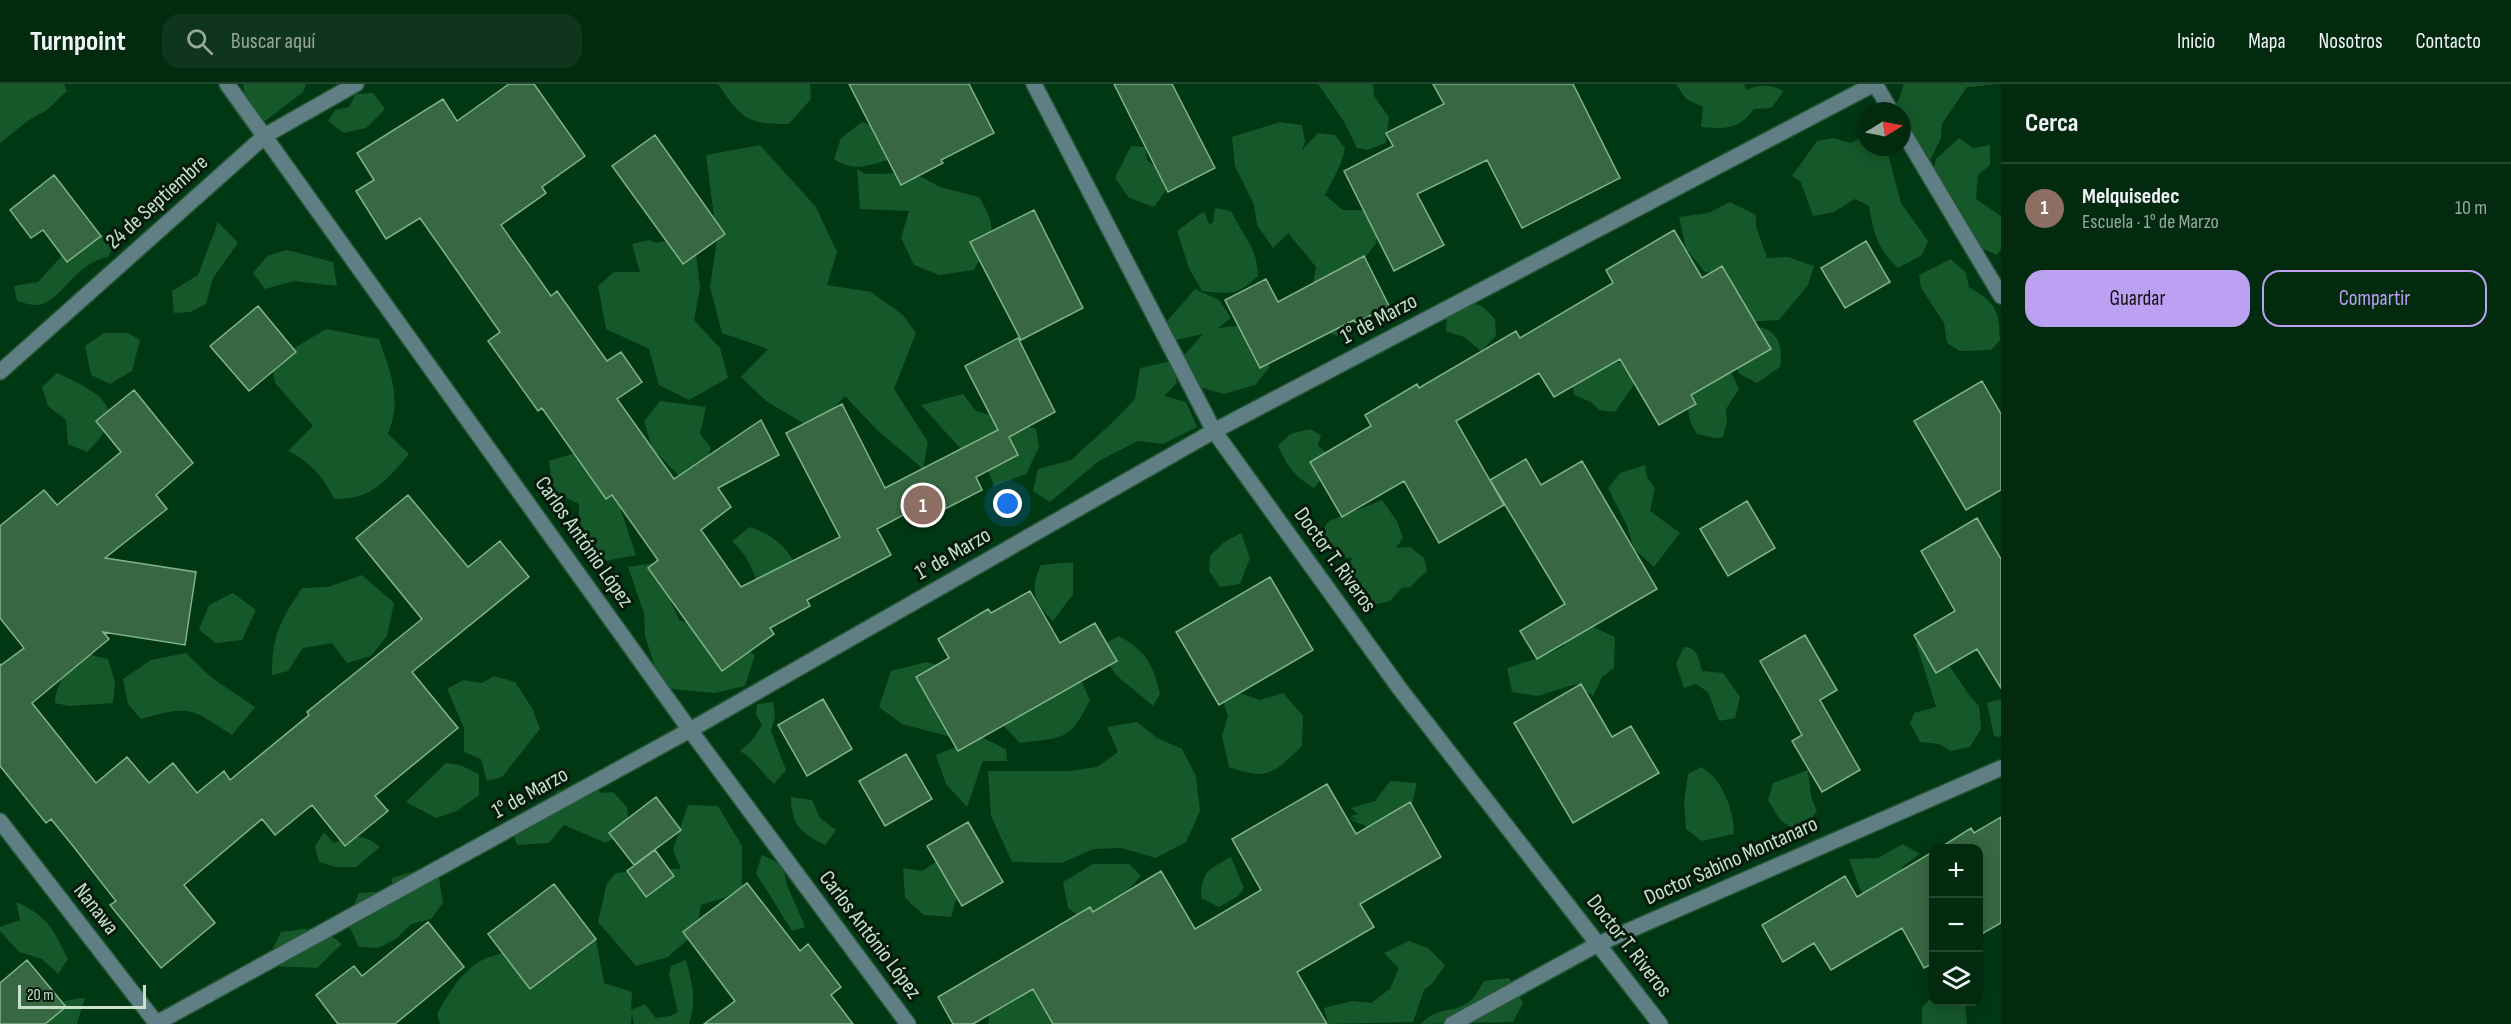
<!DOCTYPE html>
<html lang="es">
<meta charset="utf-8">
<style>
:root{--surface:#012a0f;--page:#0f361d;--text:#f1f3f6;--muted:#96a79e;--line:#23462f;--accent:#bca0f2}
body{margin:0;font-family:"Sofia Sans Condensed",sans-serif;background:var(--page);color:var(--text)}
.controls{position:absolute;right:18px;bottom:18px;display:grid;overflow:hidden;border-radius:12px;box-shadow:0 3px 15px #0003}
.controls button{width:54px;height:54px;display:grid;place-items:center;padding:0;border:0;border-bottom:2px solid var(--line);background:var(--surface);color:var(--text);font:30px sans-serif}
.compass{position:absolute;left:1857px;top:18px;width:54px;height:54px;border-radius:50%;background:var(--surface);box-shadow:0 3px 15px #0003;rotate:80deg}
.scale{position:absolute;left:18px;bottom:15px;width:128px;box-sizing:border-box;padding-left:6px;border:3px solid #c7e1ca;border-top:0;font-size:16px;line-height:21px;white-space:nowrap;color:#c7e1ca;-webkit-text-stroke:4px #061a0b;paint-order:stroke}
.you{position:absolute;left:1008px;top:420px;width:21px;height:21px;margin:-15px;border:4px solid #fff;border-radius:50%;background:#1a73e8;box-shadow:0 0 0 9px #1a73e833}
.badge{display:grid;place-items:center;width:39px;height:39px;border-radius:50%;background:var(--accent);color:#fff;font-size:20px;font-weight:700}
.pin{position:absolute;translate:-50% -50%;border:3px solid #fff;box-shadow:0 2px 6px #0006}
.list{margin:0;padding:0;list-style:none}
h2{display:flex;justify-content:space-between;align-items:center;height:78px;margin:0;padding:0 24px;font-size:26px}
h2 small{font-size:20px;font-weight:400;color:var(--muted)}
.list li{display:grid;grid-template-columns:39px 1fr auto;gap:18px;align-items:center;box-sizing:border-box;height:90px;padding:0 24px;border-top:2px solid var(--line)}
.list b{display:block;font-size:22px;white-space:nowrap}
.list p{margin:0;font-size:20px;white-space:nowrap;color:var(--muted)}
.list em{font-size:20px;font-style:normal;color:var(--muted)}
.actions{display:flex;gap:12px;padding:18px 24px}
.actions a{flex:1;padding:14px 0;border:2px solid var(--accent);border-radius:18px;text-align:center;font-size:21px;color:var(--accent)}
.actions .main{background:var(--accent);color:#111}
.icon{flex:none;width:33px;height:33px;fill:none;stroke:currentColor;stroke-width:2;stroke-linecap:round;stroke-linejoin:round}
.map{position:relative;flex:none;width:2001px;height:940px;overflow:hidden}
header{display:flex;align-items:center;gap:36px;box-sizing:border-box;height:84px;padding:0 30px;background:var(--surface);border-bottom:2px solid var(--line)}
header strong{font-size:28px}
nav{display:flex;gap:33px;margin-inline-start:auto;font-size:21px}
.search{width:420px;height:54px;background:var(--page);display:flex;align-items:center;gap:15px;box-sizing:border-box;padding:0 21px;border-radius:18px;color:var(--muted);font-size:22px}
main{display:flex}
aside{flex:1;background:var(--surface)}
.map>svg:first-child{display:block}
.green{fill:#15582a}
.building{fill:#376842;stroke:#80b489;stroke-width:1.5}
.lines{fill:none;stroke-linecap:round;stroke-linejoin:round}
.minor-casing{stroke:#255635;stroke-width:18}
.minor{stroke:#607f85;stroke-width:15}
.labels{text-anchor:middle;dominant-baseline:central;stroke-width:6;stroke-linejoin:round;paint-order:stroke}
.street-label{font-size:22px;fill:#c7e1ca;stroke:#061a0b}
</style>
<header>
<strong>Turnpoint</strong>
<div class="search"><svg class="icon" aria-label="search" viewBox="0 0 24 24"><circle cx="10" cy="10" r="6"/><path d="M15 15l6 6"/></svg>Buscar aquí</div>
<nav><a>Inicio</a><a>Mapa</a><a>Nosotros</a><a>Contacto</a></nav>
</header>
<main>
<div class="map">
<svg width="2001" height="940" viewBox="0 0 2001 940">
<rect width="100%" height="100%" fill="#013814"/>
<path class="green" d="M0 0H64L67 7 47 26 29 36 0 59Z
M243 0H306L303 8 265 37 246 19Z
M718 0H810L811 15 789 40C746 40 742 35 718 0Z
M1318 0H1373L1374 12 1389 33 1386 59 1367 66 1357 64 1343 36Z
M1676 0H1744L1746 6C1762 0 1769 0 1784 7L1771 24 1754 25C1738 46 1726 45 1701 43L1703 23 1686 15Z
M1904 0H1998L1967 3 1942 40 1941 54 1928 80 1902 57V27H1895Z
M373 9 385 25 366 44 344 49 328 37 335 26 349 23 356 10Z
M862 38 890 48 888 76C867 82 853 88 834 75L841 54Z
M1280 38 1302 41 1305 57 1302 66 1318 49 1335 51 1345 64C1342 82 1333 94 1325 111L1343 126H1364L1375 135 1377 158 1363 176 1354 237 1337 252 1320 246 1312 206 1316 183 1288 149 1273 164 1257 141 1254 121 1235 82 1232 53Z
M1865 51 1866 63H1882L1887 66 1901 119 1928 157 1922 171 1898 184C1878 166 1873 148 1869 122L1855 115 1834 128 1813 132 1801 98 1792 92 1817 57 1833 54 1851 59Z
M1959 54 1973 64 1990 61V81L1978 91 1976 115 2001 132V165L1997 171 1979 163 1929 103 1936 75Z
M760 61 816 123 837 168 827 201 871 208 903 231 916 249 894 305 928 358 923 385 878 347 845 312 813 345 766 317 741 293 768 265 722 249 710 203 717 156 706 71Z
M1131 62 1145 63 1147 76 1160 87 1167 105 1154 123 1129 114 1115 94Z
M857 85 865 90 914 89 940 103 979 113C1000 148 992 153 974 186L939 191 914 181 901 154 909 127 860 125Z
M1730 118 1756 131V142L1767 174 1788 173 1814 182 1808 201 1779 236 1747 238 1731 218 1727 191 1705 188 1686 165 1679 133 1708 129Z
M1215 124 1231 127C1243 153 1257 161 1258 192 1237 212 1230 210 1202 207L1189 184 1177 147 1204 127 1209 140 1213 139Z
M218 138 238 159 213 194 206 220 190 228 174 229 172 207 198 191Z
M109 151 117 157 108 173C73 179 60 222 35 221 29 221 22 218 17 217L14 202 38 198 68 165 88 153Z
M649 156 655 159 674 156 696 170 700 204 694 236 720 264 728 294 689 316 659 301 649 265 606 245 598 202 614 188H640L632 160Z
M287 166 333 178 337 202 294 197 265 205 253 189 267 172Z
M1951 175 1966 189 1969 203C1995 219 1999 224 2000 256L1991 266 1960 267 1947 259 1944 239 1921 204 1919 191Z
M1195 205 1219 216 1231 234 1218 244 1244 241 1271 260 1269 284 1255 301 1224 310 1189 300 1179 277 1203 250 1171 257 1162 243Z
M1466 217 1482 222 1495 235 1496 252 1481 267 1464 253 1446 247 1447 227Z
M1735 240C1767 242 1785 246 1780 283L1757 299 1738 289Z
M326 245 379 255C391 290 402 315 388 350L409 370C386 397 371 416 334 415 324 394 310 377 288 367L313 342 275 299 271 278Z
M104 249H128L140 256 132 287 110 300 91 291 85 262Z
M1602 270 1627 282 1637 296 1615 328 1599 326 1591 318 1574 311 1571 290Z
M1172 277 1177 299 1164 312 1186 318 1197 343 1163 360 1138 357 1099 377 1050 418 1033 407 1038 385 1071 376 1114 337 1135 315 1140 284Z
M1727 280 1739 305 1726 325 1727 337 1723 353 1716 354 1697 350C1683 329 1688 315 1697 293Z
M57 289C99 308 133 325 87 368L68 360 66 336 48 322 42 303Z
M963 310 976 327 1036 345 1039 363 1026 390 994 402 981 368 961 365 921 321Z
M660 317 706 323 700 350 711 364 702 389 679 392 652 364 644 337Z
M1310 345 1321 351 1318 362 1331 372 1327 388 1314 404C1295 393 1287 382 1278 362L1290 350Z
M575 369 615 409 636 471 600 478 579 458V420L553 407 549 377Z
M1645 381 1647 393 1655 404 1650 427 1680 449 1654 483 1634 465 1627 442 1608 404 1620 389Z
M1382 416 1397 437 1403 454 1396 464 1410 463 1424 474 1427 487 1410 503 1402 504 1390 517 1373 521 1359 509 1344 484 1353 474H1338L1318 452 1329 437Z
M750 443C771 451 781 457 793 476L788 490 764 524C757 498 752 475 732 457Z
M1241 449 1250 474 1240 500 1220 503 1209 487 1210 472 1223 459Z
M1073 478V510L1053 537C1033 518 1030 505 1041 481Z
M654 479 679 536 720 550 755 571 745 602 714 609 662 604 645 552 644 529 628 483Z
M362 491 394 519 387 552 371 572 347 579 332 559 303 564 288 587 272 591C272 551 280 537 302 504L328 503Z
M233 509 256 526 242 556 216 559 199 546 209 521Z
M1591 542 1615 553 1614 584 1602 593 1593 612 1576 600 1538 612 1512 608 1507 584 1541 573 1564 562 1566 547Z
M1119 552C1147 568 1153 580 1160 610L1153 622 1117 592 1097 564Z
M1916 559H1939L1943 572 1969 611 1979 622 1981 645 1970 663 1951 667 1939 660 1920 658 1910 639 1914 629 1936 623Z
M1684 563C1698 563 1699 576 1702 587L1723 589 1740 613 1735 634 1719 637 1708 608 1696 600 1684 604 1676 580Z
M83 569 108 575 115 598 113 619 69 622 55 619C55 600 70 583 83 569Z
M186 569 212 594 255 623 232 651C191 624 190 621 141 635L128 620 123 595 151 576Z
M926 578 945 583 951 653 902 640 879 623 891 587Z
M1077 588 1090 616C1069 658 1064 653 1020 659L999 637Z
M494 592 515 598 532 624 540 645 502 693 487 697 481 675 464 668V644L447 605 463 596 482 599Z
M1239 609 1260 616 1283 609 1303 632 1302 662C1273 690 1268 697 1229 683L1222 652 1228 632 1222 614Z
M2001 615V653L1994 652 1987 619Z
M773 618 775 632 771 647 786 686 774 700C762 689 754 675 740 667L753 655 762 641 756 630 757 620Z
M1137 638 1157 654 1182 665 1196 692 1200 727 1186 758 1156 774 1121 764 1093 765 1062 779 1012 778 991 732 988 687H1069L1097 683 1118 668 1107 643Z
M981 653 1006 665 1007 677H983L967 723 946 700 936 671Z
M446 679 460 681 479 690V711L457 727 436 734 406 718Z
M1701 683C1723 695 1734 727 1734 750L1702 757 1686 745 1684 719 1688 690Z
M1808 686 1811 713 1817 727 1807 741 1795 746 1780 736 1768 716 1773 699Z
M1390 697 1417 699 1410 729 1370 744 1347 734 1359 736 1350 732 1358 730 1351 724 1375 717Z
M590 699 602 709 613 708 627 723 629 745 606 759 564 741 549 759 517 761 510 739 544 728 557 707Z
M791 713 812 716 820 734 836 746 825 761C800 748 792 743 791 713Z
M688 721 718 722 742 762V808L701 821 696 848 668 873 636 882 598 838 607 799 616 789 654 785H681L673 766Z
M324 748 334 759C352 751 364 750 380 763L356 783H336L319 778 315 762Z
M1903 760 1920 770 1902 783V822L1876 830 1860 805 1849 775 1878 774Z
M762 771 783 781 787 801 805 843 792 847 756 789Z
M1231 773 1244 804 1238 812 1219 823 1201 814C1202 786 1208 786 1231 773Z
M936 778 951 787 960 803 951 833 924 831 905 814 903 784 922 787Z
M1093 780H1129L1141 792 1125 809 1086 837 1068 824 1063 798Z
M412 788 439 794 443 819 431 835 411 840 396 855 378 864 359 863 347 838 359 809 392 807V794Z
M16 818C48 832 53 845 68 875L58 890 42 875 19 868 0 847V843L20 836Z
M304 845 333 853 342 860 317 884 272 882 273 864 281 848Z
M596 855 604 899 632 908 631 926 645 920 656 934 670 932 678 928 669 891 671 882 686 876C692 898 697 917 689 940H634L632 930 631 940H440L437 930C447 912 459 891 477 879 500 864 566 860 596 855Z
M1409 857 1428 864 1445 881 1433 899 1424 906 1413 938 1328 940 1324 924 1352 917 1371 919 1390 905 1399 884 1384 869Z
M1042 870 1086 940H988L994 888Z
M1509 894 1523 919 1513 938 1421 940C1439 921 1452 931 1470 917 1476 913 1480 903 1484 897Z
M1933 912 1934 918 1965 919 1967 940H1922V923Z
M85 914 77 940H32C46 923 63 915 85 914Z"/>
<path class="building" d="M509 0H534L585 72 542 103 546 109 501 141 551 212 557 207 607 277 621 268 642 298 617 315 674 395 761 336 779 371 718 404 731 423 701 446 741 503 840 453 786 349 842 320 885 404 998 346 965 282 1018 254 1055 328 1009 353 1018 371 976 393 982 406 943 426 937 413 877 445 891 471 807 516 810 522 770 544 774 550 722 587 648 484 658 476 612 411 606 415 542 324 538 327 488 257 500 248 420 134 386 155 356 107 374 96 357 69 443 15 457 37Z
M849 0H969L994 49 941 76 943 79 901 101Z
M1114 0H1172L1215 84 1168 108Z
M1433 0H1573L1620 94 1522 144 1487 76 1417 110 1444 161 1394 187 1344 87 1393 62 1386 49 1444 20Z
M655 51 725 150 683 180 612 82Z
M54 91 101 152 67 178 43 146 31 154 10 126Z
M1034 126 1083 224 1021 256 970 158Z
M1674 146 1702 194 1722 182 1771 265 1691 311 1696 320 1659 341 1620 275 1554 313 1539 289 1456 337 1504 421 1439 459 1404 397 1342 433 1310 378 1371 342 1365 331 1417 300 1419 304 1516 247 1520 254 1613 199 1606 186Z
M1866 157 1890 198 1845 224 1821 184Z
M1364 172 1389 222 1356 239 1354 236 1260 284 1225 216 1266 195 1278 218Z
M258 222 296 268 249 307 210 262Z
M1982 297 2001 330V406L1966 426 1914 337Z
M134 306 193 379 156 411 167 425 105 474 196 488 185 561 103 548 109 555 32 619 96 699 127 673 149 699 173 679 197 709 224 687 230 696 309 631 307 628 422 535 356 454 408 411 468 483 500 457 529 493 412 588 458 644 375 712 388 727 345 762 312 721 275 751 262 735 184 801 215 839 161 884 110 821 116 817 73 762 51 735 46 739 0 682V580L1 581 24 564 0 534V442L44 406 57 421 121 368 96 337Z
M1526 375 1541 401 1582 377 1657 505 1537 575 1520 547 1565 520 1490 396Z
M1747 417 1775 464 1728 492 1700 445Z
M1977 434 2001 475V604L1977 565 1936 589 1914 551 1955 527 1921 467Z
M1270 493 1313 566 1219 621 1176 548Z
M1030 507 1060 559 1095 539 1117 577 958 667 916 593 949 574 938 555 988 525 991 529Z
M1805 551 1837 606 1820 616 1860 686 1822 708 1792 657 1802 651 1760 577Z
M1581 600 1612 653 1631 642 1659 689 1573 739 1514 639Z
M823 615 852 665 807 692 778 641Z
M906 670 932 715 885 742 859 697Z
M1327 700 1356 750 1410 718 1441 773 1360 820 1374 843 1297 888 1327 940H1053L1033 905 973 940H953L938 913 1090 823 1093 828 1161 787 1195 845 1261 806 1232 755Z
M656 713 681 746 634 781 609 749Z
M2001 733V839L1978 852V765H1938L1971 744 1974 749Z
M968 738 1003 798 962 822 927 762Z
M655 766 674 792 646 813 627 787Z
M1934 767V879L1924 884 1902 844 1831 886 1814 859 1783 878 1762 841 1845 792 1857 813Z
M747 799 800 867 808 860 841 903 831 911 853 940H704L735 917 683 848Z
M554 800 596 855 530 905 488 850Z
M428 838 464 883 395 940H338L316 911 354 882 362 892Z
M27 876 66 923 45 940H0V899Z"/>
<g class="lines">
<defs>
<path id="minor" d="M227 0 690 646 908 940
M1034 0 1214 347 1400 605 1660 940
M1875 0 1891 27
M1902 46 2001 212
M0 288 266 51 356 0
M0 737 157 940
M155 940 690 646 1214 347 1874 0
M1452 940 1598 860 2001 684"/>
</defs>
<use href="#minor" class="minor-casing"/>
<use href="#minor" class="minor"/>
</g>
<g class="labels">
<g class="street-label">
<text transform="translate(157 118) rotate(-42)">24 de Septiembre</text>
<text transform="translate(1379 235) rotate(-28)">1° de Marzo</text>
<text transform="translate(584 458) rotate(55)">Carlos António López</text>
<text transform="translate(953 470) rotate(-30)">1° de Marzo</text>
<text transform="translate(1335 476) rotate(54)">Doctor T. Riveros</text>
<text transform="translate(530 709) rotate(-29)">1° de Marzo</text>
<text transform="translate(1731 777) rotate(-24)">Doctor Sabino Montanaro</text>
<text transform="translate(96 825) rotate(52)">Nanawa</text>
<text transform="translate(870 851) rotate(53)">Carlos António López</text>
<text transform="translate(1629 862) rotate(52)">Doctor T. Riveros</text>
</g>
</g>
</svg>
<div class="controls">
<button>+</button>
<button>−</button>
<button><svg class="icon" aria-label="layers" viewBox="0 0 24 24"><path d="M12 4l9 5-9 5-9-5zM3 14l9 5 9-5"/></svg></button>
</div>
<svg class="compass" viewBox="-18 -18 36 36"><path d="M0-13l5 13h-10z" fill="#e53935"/><path d="M0 13l5-13h-10z" fill="#96a79e"/></svg>
<div class="scale">20 m</div>
<div class="you"></div>
<div class="pin badge" style="left:923px;top:421px;background:#8d6e63">1</div>
</div>
<aside>
<h2>Cerca<small></small></h2>
<ul class="list">
<li><span class="badge" style="background:#8d6e63">1</span><div><b>Melquisedec</b><p>Escuela · 1° de Marzo</p></div><em>10 m</em></li>
</ul>
<div class="actions"><a class="main">Guardar</a><a>Compartir</a></div>
</aside>
</main>
